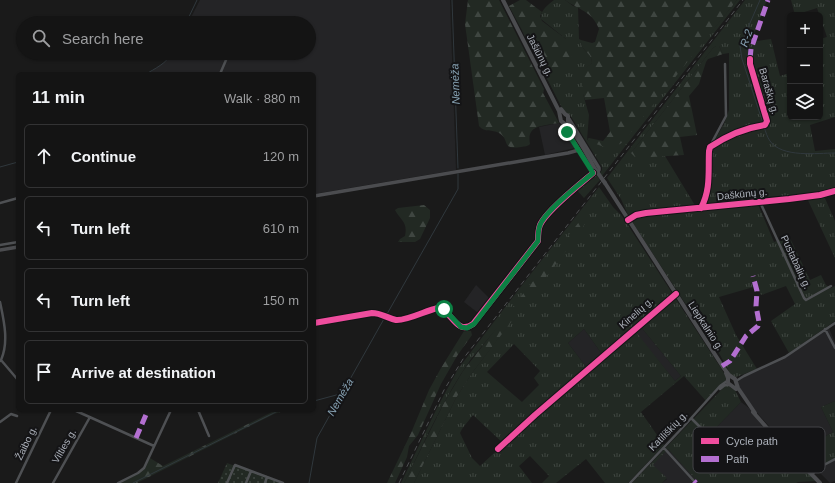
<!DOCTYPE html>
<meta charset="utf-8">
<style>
:root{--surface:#141414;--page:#1d1d1d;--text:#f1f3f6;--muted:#9d9ea0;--line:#333334}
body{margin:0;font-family:Arial,sans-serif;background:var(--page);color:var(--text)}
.controls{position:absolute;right:12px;top:12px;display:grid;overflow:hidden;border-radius:6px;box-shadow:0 1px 3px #0004}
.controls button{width:36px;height:36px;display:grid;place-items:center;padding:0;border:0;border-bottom:1px solid var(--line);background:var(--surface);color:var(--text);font:20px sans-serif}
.stop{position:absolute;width:12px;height:12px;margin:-9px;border:3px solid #0b8043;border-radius:50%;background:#fff}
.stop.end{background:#0b8043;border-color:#fff;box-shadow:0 1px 4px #0008}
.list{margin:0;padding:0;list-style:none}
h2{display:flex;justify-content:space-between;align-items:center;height:52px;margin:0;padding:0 16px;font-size:17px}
h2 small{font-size:13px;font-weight:400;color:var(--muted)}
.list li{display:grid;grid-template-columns:26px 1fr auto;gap:12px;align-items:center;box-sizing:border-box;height:64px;margin:0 8px 8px;padding:0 8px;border:1px solid var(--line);border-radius:6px}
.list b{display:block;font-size:15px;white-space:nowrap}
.list em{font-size:13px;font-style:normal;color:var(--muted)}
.icon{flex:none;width:22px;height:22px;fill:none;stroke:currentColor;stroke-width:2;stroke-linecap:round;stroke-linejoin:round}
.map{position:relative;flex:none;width:835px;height:483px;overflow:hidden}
.search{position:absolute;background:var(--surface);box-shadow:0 1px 3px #0004;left:16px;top:16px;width:300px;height:44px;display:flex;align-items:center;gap:10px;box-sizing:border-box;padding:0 14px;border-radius:22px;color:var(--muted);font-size:15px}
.panel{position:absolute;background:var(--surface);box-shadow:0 1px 3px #0004;left:16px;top:72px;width:300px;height:340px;border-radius:6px}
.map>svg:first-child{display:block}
.built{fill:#242426}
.grass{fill:url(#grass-tufts);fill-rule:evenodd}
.forest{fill:url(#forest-firs)}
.garden{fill:url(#garden-dots)}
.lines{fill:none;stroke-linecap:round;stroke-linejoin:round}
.stream{stroke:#30383d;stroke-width:1}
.minor{stroke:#4e5053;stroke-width:2.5}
.major{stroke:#4b4c4f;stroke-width:3.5}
.highway{stroke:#4b4c4f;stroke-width:4}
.rail{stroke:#4e5052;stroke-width:1;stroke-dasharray:5 4;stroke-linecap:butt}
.highway-bridge{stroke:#4b4c4f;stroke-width:4}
.quiet{stroke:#b36fd0;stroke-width:5;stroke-dasharray:10 5;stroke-linecap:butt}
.cycleway-casing{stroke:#141416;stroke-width:8}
.cycleway{stroke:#ef4d9e;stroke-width:6}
.route{stroke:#0b8043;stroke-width:5}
.labels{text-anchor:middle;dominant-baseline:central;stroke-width:4;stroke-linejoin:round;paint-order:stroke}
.street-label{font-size:10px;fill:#acb1ba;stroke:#141416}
.water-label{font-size:11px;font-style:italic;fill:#86a1b2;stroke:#141416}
.key{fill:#141416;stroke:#424347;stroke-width:1}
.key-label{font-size:11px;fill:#acb1ba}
</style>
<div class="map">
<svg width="835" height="483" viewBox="0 0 835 483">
<defs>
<pattern id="grass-tufts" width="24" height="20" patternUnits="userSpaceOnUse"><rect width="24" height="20" fill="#222923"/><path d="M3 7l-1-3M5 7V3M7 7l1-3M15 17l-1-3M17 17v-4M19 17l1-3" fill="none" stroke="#3f4641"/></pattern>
<pattern id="forest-firs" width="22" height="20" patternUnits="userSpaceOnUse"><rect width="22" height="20" fill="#222923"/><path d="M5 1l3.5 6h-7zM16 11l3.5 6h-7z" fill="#3f4641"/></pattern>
<pattern id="garden-dots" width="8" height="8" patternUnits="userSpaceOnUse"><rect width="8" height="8" fill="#222923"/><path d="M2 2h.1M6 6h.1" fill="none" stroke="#3f4641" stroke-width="1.8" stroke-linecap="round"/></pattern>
</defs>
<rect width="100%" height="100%" fill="#1a1a1a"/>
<path class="built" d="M200 0H450L456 170 314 194V74H147L170 58 173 53H309V23H188Z
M559 123 569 137 575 148 545 155 539 127Z
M476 285 492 301 482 316 464 302Z
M641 327 681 376 675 381 635 332Z
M829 328 835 343V401L821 407 833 432 795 453 774 432 752 407 738 386 737 382 744 377 784 359Z
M584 329 602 354 587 368 568 343Z
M741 402 749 408 765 430 733 462 707 437Z
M668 449 699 482 698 483H662L667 479 652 465Z
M835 458V481L830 483 818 471 826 463Z"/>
<path class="grass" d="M554 0H565L573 6 578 7 579 39 581 40C581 42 581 44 582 46 585 53 592 54 592 63L583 71 584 74 583 94 589 115 587 140 619 145 737 0H740L602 176 600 173 602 170V167L570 115 563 110 532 49 535 52 566 39 541 19C540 10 548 5 554 0Z
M745 0H767L751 42 771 39 780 76 790 73V117H820V39L827 37 817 8 795 15 791 0H835V117L810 125 815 151 835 149V191L824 196 835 221V258L806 196 757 202 774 242 789 236 810 280 821 275 826 285 831 288 835 286V321L789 353 771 321 795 304 786 286 761 295 757 286 719 297 736 335 757 369 736 377 731 375 714 344 707 337 633 223 634 218 632 215H628L621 199 607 178ZM716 46H719L723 54 729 53V110L724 124 710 148 708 197 704 204 696 207 665 156 631 153 713 48Z
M592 175H596L600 180 584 198 576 189Z
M599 187 613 207 622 216 724 373 727 379 706 401 684 376 641 412 664 445 628 483H605L586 459 556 483H542L549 476 530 456 519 466 532 483H414L456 398 472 373 584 225 471 359C444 397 425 441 404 483H401L437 408 458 369 519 289ZM641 327 681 376 675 381 636 332ZM584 329 602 354 587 368 568 343ZM514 344 540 371 534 378 539 385 522 402 487 372ZM473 415 504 444 480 466 472 458 460 433 462 429Z
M725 386H728L735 390 741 402 707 437 733 462 765 430 816 481 798 482 796 483H698V482L668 449 653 465 667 478 662 483H632Z
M835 401V458L815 470 812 471 795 453 833 432 821 407Z"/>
<path class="forest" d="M468 0H499L544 89 543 93 559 123C544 126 526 124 530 144 527 147 525 146 521 147 500 150 511 140 499 133 492 129 485 133 479 126L465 24Z
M520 0H526L542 12 540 16 542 21 566 39 570 44 574 54 556 77H550L536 52 532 49 509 6Z
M565 0H737L624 141C615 148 610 150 599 145 595 144 590 142 587 139L589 138 603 141 610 132 604 98 585 100 583 94V70L592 63C592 54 585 53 582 46 581 44 581 42 581 40L592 43 595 42 599 29C592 11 579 10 565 0Z
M716 46H719L723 54 708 59 706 62 699 84 689 96 697 135 680 137 684 155 636 158 631 153 713 48Z
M424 205 430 210V218L420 239 415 242H398L400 239 405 236C408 222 401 221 395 210L398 208Z
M582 221 584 222V225L582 230 472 373 456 398 414 483H404L444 403 463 371 579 222Z
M466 330 471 331 472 335 457 356 441 384 418 435 409 446 407 457 395 483H387L411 433 429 390 441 368 464 331Z
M276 410H287L274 414 137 483H120C135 476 143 473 150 458L163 466Z"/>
<path class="garden" d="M227 463 282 483H218Z"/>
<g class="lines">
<path class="stream" d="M452 0 458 168
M760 0 740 46 742 59 763 123
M186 23 197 0
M146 74C154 69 168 63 171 53
M764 127C766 132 767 137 770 141 782 158 817 153 835 153
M0 167 18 162
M387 314 458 189V174
M314 401 340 394
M133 483 280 410
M309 483 317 438 385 317"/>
<path class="minor" d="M220 74 229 53
M710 146 726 116 725 64
M760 202 804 298 806 300 831 286
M0 203 18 198
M701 208C711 189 708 172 709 151L710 147C728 135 744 128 765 125L767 121 750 64V59
M628 219 636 215 646 213 789 199 820 195 835 191
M0 245 18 242
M0 302C4 321 9 342 1 360
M314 323 372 313C381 313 387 318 396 320 407 321 427 310 438 308 452 310 456 336 473 324L538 241C538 236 538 230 540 225 546 211 580 184 593 173
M825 329 835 348
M0 361 1 360 18 380
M736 381 744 376 785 357 835 323
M720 389 725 385H730
M74 410 154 446
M198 410 209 436
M692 419 726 453
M0 422 11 414 17 416
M664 448 694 481
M498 449 535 415 676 294
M812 474 822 466 835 459
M16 483 51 410
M53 483 90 417
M118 483 138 473 144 468 171 410
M227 483 235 465 283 483
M246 483 251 471
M265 483 267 477
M630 483 685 425 720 386 727 381"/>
<path class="major" d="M562 122 592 171 594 173H597L599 170V168L569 119
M314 196 568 153 579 150
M0 250 18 247"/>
<path class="highway" d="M503 0 559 111 561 121C576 131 586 153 595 169
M561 109 565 114 568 116V121L570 126
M605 183 723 367 729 375 735 379 738 388 755 413
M726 373 728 378V383L736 389
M753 412 775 437 820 483"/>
<path class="rail" d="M399 483 444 390 463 359 743 0"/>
<path class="highway-bridge" d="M595 169 605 183"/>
<path class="quiet" d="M750 59 751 49 768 0
M722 366 730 361 746 336 758 326 759 322 756 306 757 291 753 276
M136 438 148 410
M694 481 696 483"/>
<defs>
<path id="cycleway" d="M701 208C711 189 708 172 709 151L710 147C728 135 744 128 765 125L767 121 750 64V59
M628 220 636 215 646 213 789 199 820 195 835 191
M314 323 372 313C381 313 387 318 396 320 407 321 427 310 438 308 452 310 456 336 473 324L538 241C538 236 538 230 540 225 546 211 580 184 593 173
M498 449 535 415 676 294"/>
</defs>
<use href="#cycleway" class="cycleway-casing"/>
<use href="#cycleway" class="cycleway"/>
</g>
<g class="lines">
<path class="route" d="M444 309 461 327 467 328 474 324 538 241C538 236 538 230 540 225 546 210 580 184 593 173L567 132"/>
</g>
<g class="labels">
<g class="street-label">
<text transform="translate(540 55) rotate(63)">Jašiūnų g.</text>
<text transform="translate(769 91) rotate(74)">Baraškų g.</text>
<text transform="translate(742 194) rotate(-6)">Daškūnų g.</text>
<text transform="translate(796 262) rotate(65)">Pustabalių g.</text>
<text transform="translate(636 313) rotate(-41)">Kinelių g.</text>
<text transform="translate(706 326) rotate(57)">Liepkalnio g.</text>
<text transform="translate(668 431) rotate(-46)">Katiliškių g.</text>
<text transform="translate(26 443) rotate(-64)">Žaibo g.</text>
<text transform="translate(64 446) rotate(-60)">Vilties g.</text>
</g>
<g class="water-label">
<text transform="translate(746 38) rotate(-71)">R-2</text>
<text transform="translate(455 84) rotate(-92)">Nemėža</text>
<text transform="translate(340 397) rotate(-60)">Nemėža</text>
</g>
</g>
<rect x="693" y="427" width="132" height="46" rx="6" class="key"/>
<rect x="701" y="438" width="18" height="6" fill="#ef4d9e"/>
<rect x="701" y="456" width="18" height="6" fill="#b36fd0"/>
<g class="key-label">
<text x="726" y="445">Cycle path</text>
<text x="726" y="463">Path</text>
</g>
</svg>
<div class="controls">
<button>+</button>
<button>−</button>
<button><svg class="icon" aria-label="layers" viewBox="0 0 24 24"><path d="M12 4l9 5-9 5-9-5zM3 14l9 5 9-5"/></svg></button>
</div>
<div class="stop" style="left:444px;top:309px"></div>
<div class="stop end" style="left:567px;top:132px"></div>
<div class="search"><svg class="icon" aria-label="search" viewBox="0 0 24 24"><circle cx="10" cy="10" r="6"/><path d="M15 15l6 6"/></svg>Search here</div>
<section class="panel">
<h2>11 min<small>Walk · 880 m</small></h2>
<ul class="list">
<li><svg class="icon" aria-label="ahead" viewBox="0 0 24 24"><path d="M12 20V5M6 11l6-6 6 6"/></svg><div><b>Continue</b></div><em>120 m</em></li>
<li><svg class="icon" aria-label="left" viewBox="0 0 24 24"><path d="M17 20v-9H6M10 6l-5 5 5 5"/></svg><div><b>Turn left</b></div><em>610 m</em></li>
<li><svg class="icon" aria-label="left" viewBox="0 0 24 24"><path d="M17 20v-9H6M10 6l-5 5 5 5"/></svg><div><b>Turn left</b></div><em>150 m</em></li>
<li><svg class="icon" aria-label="arrive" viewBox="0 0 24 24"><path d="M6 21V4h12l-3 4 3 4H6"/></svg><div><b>Arrive at destination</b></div></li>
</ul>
</section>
</div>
